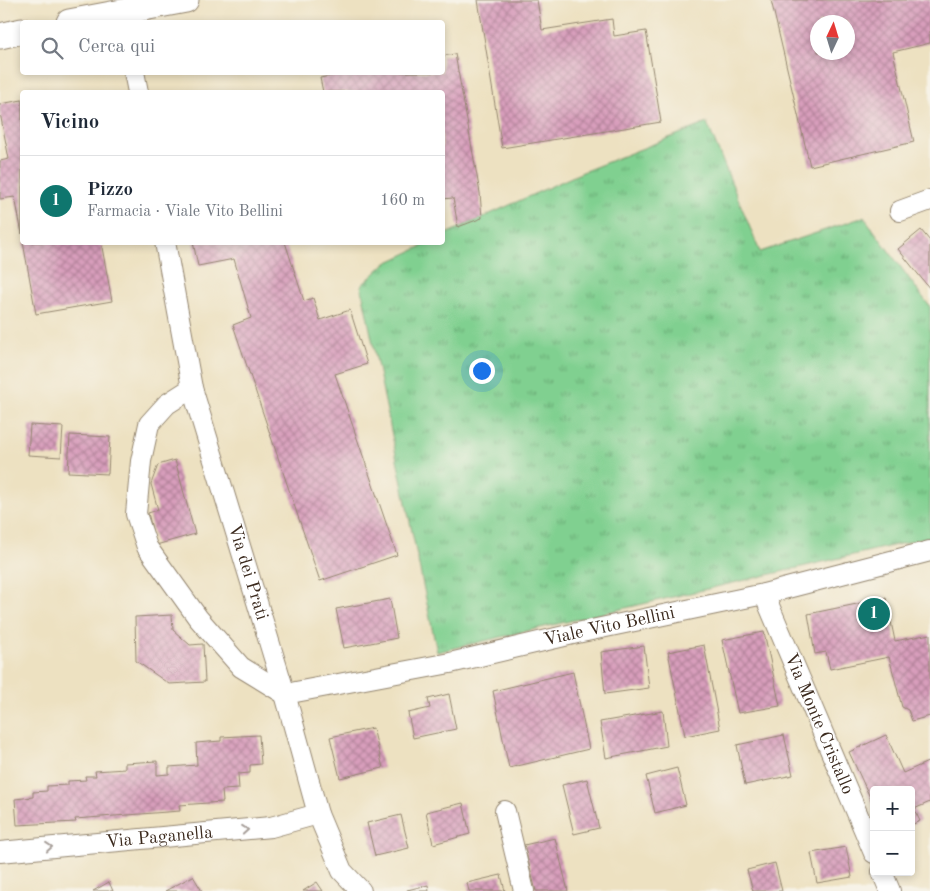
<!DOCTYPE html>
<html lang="it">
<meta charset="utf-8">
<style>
:root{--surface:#fff;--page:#f2f2f3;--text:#1f2937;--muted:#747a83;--line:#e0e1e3;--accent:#0f766e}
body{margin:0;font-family:"Old Standard TT",serif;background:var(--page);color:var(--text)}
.controls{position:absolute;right:15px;bottom:15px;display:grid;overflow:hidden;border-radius:5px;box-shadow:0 2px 8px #0003}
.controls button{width:45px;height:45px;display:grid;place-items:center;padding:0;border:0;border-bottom:1px solid var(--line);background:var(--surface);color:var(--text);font:25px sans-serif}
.compass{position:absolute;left:810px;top:15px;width:45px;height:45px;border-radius:50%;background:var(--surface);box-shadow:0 2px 8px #0003;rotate:4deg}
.you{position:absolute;left:481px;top:370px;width:18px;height:18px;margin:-12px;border:4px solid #fff;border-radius:50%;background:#1a73e8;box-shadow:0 0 0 8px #1a73e833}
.badge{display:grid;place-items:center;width:32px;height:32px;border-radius:50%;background:var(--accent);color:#fff;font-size:16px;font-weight:700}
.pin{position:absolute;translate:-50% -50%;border:2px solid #fff;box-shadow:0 1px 5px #0006}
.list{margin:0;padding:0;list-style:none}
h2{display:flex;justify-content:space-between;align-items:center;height:65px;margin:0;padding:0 20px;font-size:21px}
h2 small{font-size:16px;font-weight:400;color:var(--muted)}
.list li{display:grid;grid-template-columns:32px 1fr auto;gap:15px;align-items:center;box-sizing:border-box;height:90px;padding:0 20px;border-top:1px solid var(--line)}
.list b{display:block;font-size:19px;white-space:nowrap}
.list p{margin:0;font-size:16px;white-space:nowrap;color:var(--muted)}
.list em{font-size:16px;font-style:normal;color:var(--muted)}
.icon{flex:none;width:28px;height:28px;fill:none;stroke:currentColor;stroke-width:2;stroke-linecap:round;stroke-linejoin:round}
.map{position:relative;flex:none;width:930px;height:891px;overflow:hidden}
.search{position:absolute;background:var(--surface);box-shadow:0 2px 8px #0003;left:20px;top:20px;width:425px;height:55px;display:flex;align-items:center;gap:12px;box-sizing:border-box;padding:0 18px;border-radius:5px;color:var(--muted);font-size:19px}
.panel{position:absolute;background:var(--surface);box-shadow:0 2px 8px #0003;left:20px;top:90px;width:425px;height:155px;border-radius:5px}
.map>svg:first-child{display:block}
.grass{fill:url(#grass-tufts);stroke:#5e7d57}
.building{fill:url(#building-cross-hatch);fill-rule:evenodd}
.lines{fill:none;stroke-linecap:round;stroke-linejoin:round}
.minor-casing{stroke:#948670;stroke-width:22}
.tertiary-casing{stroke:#948670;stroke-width:27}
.minor{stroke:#fff;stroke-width:20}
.tertiary{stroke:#fff;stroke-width:25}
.oneway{stroke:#a79f9a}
.labels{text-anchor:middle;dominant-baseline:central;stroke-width:4.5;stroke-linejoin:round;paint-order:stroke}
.street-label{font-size:18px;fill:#3b2a1e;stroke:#f7f3e8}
</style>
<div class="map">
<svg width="930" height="891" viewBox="0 0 930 891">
<defs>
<pattern id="grass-tufts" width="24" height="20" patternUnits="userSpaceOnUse" patternTransform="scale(1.25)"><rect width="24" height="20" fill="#80d090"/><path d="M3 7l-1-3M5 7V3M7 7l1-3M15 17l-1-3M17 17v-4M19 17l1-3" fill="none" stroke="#6aa975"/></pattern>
<pattern id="building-cross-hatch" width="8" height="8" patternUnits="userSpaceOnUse" patternTransform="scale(1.25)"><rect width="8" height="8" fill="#d89ebc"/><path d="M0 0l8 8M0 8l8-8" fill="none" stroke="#b08198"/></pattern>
</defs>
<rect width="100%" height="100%" fill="#f7f3e8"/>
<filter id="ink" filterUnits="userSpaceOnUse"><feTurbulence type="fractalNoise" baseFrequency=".02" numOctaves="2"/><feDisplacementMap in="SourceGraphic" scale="10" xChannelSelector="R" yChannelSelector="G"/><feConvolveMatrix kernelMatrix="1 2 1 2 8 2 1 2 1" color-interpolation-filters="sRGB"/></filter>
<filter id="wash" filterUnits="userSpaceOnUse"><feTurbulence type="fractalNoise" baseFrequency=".0096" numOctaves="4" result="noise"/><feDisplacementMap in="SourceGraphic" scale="20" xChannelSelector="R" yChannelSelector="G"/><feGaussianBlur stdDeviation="1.12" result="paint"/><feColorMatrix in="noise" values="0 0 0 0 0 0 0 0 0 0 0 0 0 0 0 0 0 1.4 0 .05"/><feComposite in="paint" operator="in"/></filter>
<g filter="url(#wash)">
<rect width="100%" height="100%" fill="#ede1c1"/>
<path class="grass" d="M707 123 760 252 864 217 930 307V537L437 652 361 286 386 263 429 243 442 242 443 236 448 233 585 171Z"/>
<g id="blocks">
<path class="building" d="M478 0H537L542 30 612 19 614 36 646 31 661 122 502 148Z
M771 0H930V43L893 52 914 142 810 166ZM818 22H848V52H818Z
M455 54 480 193 482 218 458 227 453 198 442 199V92H323L320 78 351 72H442V56Z
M22 100V234L15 197 0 199V161L9 159 0 113V104Z
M921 230 930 241V289L898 249Z
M23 242H101L112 301 36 314Z
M193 242H285L304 301 313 298 320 320 350 310 367 364 335 374 397 555 320 581 233 325 251 318 234 259 198 266Z
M30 425 63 427 61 457 28 455Z
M70 435 110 437 108 474 68 472Z
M175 460 195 534 156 545 148 513 158 510 151 484 158 465Z
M886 598 895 641 930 634V716L912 721 908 710 902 707 889 657 830 669 826 652 815 654 808 614Z
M390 599 397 638 344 648 336 609Z
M172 615 173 630 190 645 203 644 205 682 169 684 136 661 135 617Z
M764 632 780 706 738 713 722 640Z
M704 645 720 729 685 736 668 652Z
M644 646 649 688 605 694 601 652Z
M573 672 589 749 509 768 493 691Z
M449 694 456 729 413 738 408 713 430 708 428 699Z
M663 711 667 746 606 758 600 722Z
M373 728 383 768 340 778 330 737Z
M259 735 261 764 250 765V773L238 774 239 789 222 790 223 802 179 805 180 811 75 819 76 822 17 825 15 799 33 797V792L47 791V786L68 785V781L86 780 85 776H96L95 771 125 769V763L157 761V775L169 774V767L197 765 196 743 221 741V737Z
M784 735 793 775 745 785 737 745Z
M886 735 903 773 930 761V802L914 809 920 821 911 825V790H874V806L849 752Z
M677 768 686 805 655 813 646 776Z
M587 779 599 828 574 834 562 785Z
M463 803 470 834 433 844 426 812Z
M401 815 409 848 375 856 367 823Z
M555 838 568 891H536L524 845Z
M846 847 852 877 817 883 811 853Z
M775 863 782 891H753L747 870Z
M501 875 505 891H469L467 883Z
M193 876 202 891H165Z
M109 882 113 891H93Z
M317 882 323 891H303Z
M428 885 429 891H407V890Z"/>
</g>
</g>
<g filter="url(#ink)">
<use href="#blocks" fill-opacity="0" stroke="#948670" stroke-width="1"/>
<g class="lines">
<defs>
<g id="minor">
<path d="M134 72 138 92"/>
<path d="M900 211 930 200"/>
<path id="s1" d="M165 242 192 388 285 694 318 814 342 871 361 891"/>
<path id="s2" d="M192 388 167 404 149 424 141 461 136 514 147 547 198 618 241 667 285 694 450 663 577 633 764 594 930 551"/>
<path id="s3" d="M764 594 874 853"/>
<path d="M505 811 524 891"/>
<path id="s4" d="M0 852 260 828 271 827 318 814"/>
<path d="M882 872 890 891"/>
</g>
<path id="tertiary" d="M69 22 186 0
M0 36 22 31"/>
</defs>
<use href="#minor" class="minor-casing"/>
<use href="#tertiary" class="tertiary-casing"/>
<use href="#minor" class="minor"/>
<use href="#tertiary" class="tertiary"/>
</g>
<defs><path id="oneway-chevron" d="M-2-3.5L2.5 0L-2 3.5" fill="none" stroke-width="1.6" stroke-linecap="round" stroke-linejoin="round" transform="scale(1.25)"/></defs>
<g class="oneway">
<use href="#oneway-chevron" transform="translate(245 830) rotate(-5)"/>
<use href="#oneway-chevron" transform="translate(49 847) rotate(-5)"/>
</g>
</g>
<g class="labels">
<g class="street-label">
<text stroke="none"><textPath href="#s1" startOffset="341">Via dei Prati</textPath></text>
<text stroke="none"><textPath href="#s2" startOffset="718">Viale Vito Bellini</textPath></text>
<text stroke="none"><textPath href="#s3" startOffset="141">Via Monte Cristallo</textPath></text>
<text stroke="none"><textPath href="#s4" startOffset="160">Via Paganella</textPath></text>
</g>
</g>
</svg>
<div class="controls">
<button>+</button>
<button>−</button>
</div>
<svg class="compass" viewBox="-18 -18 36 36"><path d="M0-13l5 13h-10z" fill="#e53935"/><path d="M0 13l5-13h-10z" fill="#747a83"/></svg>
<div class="you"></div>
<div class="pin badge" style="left:874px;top:614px">1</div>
<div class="search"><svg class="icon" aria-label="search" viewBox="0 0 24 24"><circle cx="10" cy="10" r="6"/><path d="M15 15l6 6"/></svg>Cerca qui</div>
<section class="panel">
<h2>Vicino<small></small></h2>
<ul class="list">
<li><span class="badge">1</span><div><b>Pizzo</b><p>Farmacia · Viale Vito Bellini</p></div><em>160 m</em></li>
</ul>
</section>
</div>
